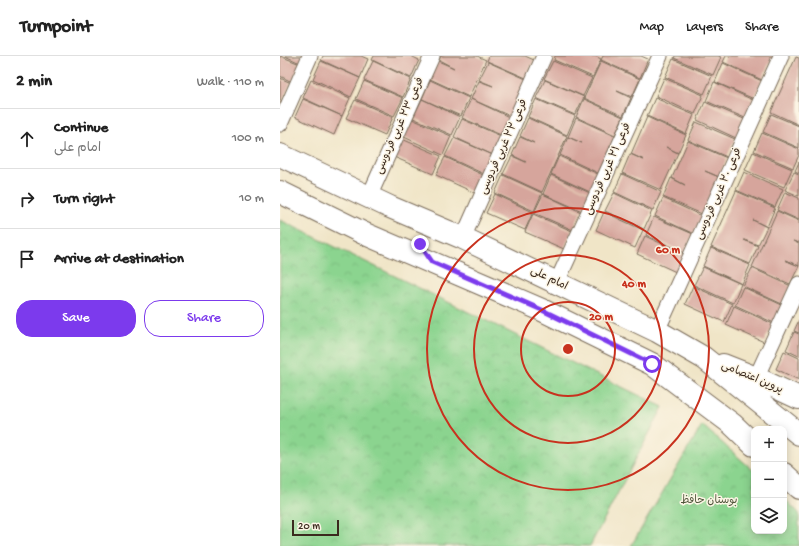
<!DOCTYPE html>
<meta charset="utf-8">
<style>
:root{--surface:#fff;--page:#f2f2f2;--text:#222;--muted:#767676;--line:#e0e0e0;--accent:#7c3aed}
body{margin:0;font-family:"Gochi Hand","Playpen Sans Arabic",sans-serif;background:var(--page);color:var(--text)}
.controls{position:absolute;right:12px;bottom:12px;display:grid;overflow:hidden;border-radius:8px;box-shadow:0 2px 10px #0003}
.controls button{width:36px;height:36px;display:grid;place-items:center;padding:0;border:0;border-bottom:1px solid var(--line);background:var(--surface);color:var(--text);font:20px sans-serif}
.scale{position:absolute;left:12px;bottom:10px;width:47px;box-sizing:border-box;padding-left:4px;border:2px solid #3b2a1e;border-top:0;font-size:11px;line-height:14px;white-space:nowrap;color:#3b2a1e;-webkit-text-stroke:3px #fcf5e5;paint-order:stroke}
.stop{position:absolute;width:12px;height:12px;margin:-9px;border:3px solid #7c3aed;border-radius:50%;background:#fff}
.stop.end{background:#7c3aed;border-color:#fff;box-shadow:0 1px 4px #0008}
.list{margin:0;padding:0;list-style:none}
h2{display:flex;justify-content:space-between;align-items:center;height:52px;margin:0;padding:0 16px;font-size:17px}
h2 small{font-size:13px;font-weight:400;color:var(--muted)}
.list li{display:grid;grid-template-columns:26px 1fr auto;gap:12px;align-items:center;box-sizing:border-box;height:60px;padding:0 16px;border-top:1px solid var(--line)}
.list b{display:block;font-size:15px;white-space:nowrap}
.list p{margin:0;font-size:13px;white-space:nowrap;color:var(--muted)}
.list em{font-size:13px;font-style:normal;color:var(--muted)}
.actions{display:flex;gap:8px;padding:12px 16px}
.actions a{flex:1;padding:9px 0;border:1px solid var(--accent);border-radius:16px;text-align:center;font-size:14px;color:var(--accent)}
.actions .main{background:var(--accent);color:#fff}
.icon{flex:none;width:22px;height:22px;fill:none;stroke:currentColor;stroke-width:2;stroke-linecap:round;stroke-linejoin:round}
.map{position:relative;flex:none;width:519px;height:490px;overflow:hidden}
header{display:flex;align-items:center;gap:24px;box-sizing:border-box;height:56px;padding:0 20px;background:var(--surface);border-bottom:1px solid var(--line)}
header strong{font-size:19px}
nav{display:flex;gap:22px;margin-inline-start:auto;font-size:14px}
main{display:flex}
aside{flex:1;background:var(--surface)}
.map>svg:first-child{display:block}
.park{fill:url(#park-crowns);stroke:#637f56}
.building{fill:#d6a59c}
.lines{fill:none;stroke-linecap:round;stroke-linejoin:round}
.minor-casing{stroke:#7a6b59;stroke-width:17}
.secondary-casing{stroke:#7a6b59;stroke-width:24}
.minor{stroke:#fff;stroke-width:15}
.secondary{stroke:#fff;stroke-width:22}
.route{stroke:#7c3aed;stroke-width:5}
.ring{fill:none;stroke:#c8321e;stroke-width:2}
.labels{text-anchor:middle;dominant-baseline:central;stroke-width:3;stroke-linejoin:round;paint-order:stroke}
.street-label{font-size:11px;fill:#3b2a1e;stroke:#fcf5e5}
.park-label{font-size:11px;fill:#4f543a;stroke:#fcf5e5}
.centre{fill:#c8321e;stroke:#fcf5e5;stroke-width:2}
.ring-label{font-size:12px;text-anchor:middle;font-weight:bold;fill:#c8321e;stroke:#fcf5e5;stroke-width:3;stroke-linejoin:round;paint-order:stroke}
</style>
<header>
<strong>Turnpoint</strong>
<nav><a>Map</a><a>Layers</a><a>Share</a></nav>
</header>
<main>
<aside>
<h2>2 min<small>Walk · 110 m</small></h2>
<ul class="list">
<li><svg class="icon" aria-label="ahead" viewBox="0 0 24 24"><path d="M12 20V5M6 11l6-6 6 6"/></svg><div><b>Continue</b><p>امام علی</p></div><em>100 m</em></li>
<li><svg class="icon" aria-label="right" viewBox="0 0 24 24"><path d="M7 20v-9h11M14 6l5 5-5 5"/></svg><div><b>Turn right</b></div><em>10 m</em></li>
<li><svg class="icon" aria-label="arrive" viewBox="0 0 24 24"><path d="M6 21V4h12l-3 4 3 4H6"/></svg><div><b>Arrive at destination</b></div></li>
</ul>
<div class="actions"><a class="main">Save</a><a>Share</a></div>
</aside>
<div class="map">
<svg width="519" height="490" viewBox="0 0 519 490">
<defs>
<pattern id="park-crowns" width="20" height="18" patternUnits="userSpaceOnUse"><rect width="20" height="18" fill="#8bd48f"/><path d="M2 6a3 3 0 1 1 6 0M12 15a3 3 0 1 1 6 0" fill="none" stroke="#79b67b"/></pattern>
</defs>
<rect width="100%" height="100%" fill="#fcf5e5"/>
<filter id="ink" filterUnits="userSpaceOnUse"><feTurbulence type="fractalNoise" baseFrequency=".025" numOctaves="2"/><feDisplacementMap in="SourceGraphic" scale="8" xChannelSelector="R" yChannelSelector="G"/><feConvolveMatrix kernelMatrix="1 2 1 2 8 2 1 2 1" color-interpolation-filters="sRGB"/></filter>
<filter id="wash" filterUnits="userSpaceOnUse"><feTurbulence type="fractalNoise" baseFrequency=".012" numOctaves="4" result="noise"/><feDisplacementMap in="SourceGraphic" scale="16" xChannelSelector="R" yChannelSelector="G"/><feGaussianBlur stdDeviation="0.9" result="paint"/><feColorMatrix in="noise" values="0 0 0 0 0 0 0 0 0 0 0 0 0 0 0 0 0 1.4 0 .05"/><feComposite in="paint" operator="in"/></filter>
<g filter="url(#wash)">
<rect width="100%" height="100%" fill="#f0e5c7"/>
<path class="park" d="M0 164 383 351 310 490H0Z
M422 369 474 415V475H504V442L519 457V490H351Z"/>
<g id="blocks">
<path class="building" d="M0 0 20 8 12 26 0 20Z
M5 0H23L20 7Z
M43 0H81L88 3 80 22 41 4Z
M94 0H131L139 4 131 22 92 4Z
M161 0H197L206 4 189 41 150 23 158 5 174 12 159 4Z
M209 0H245L254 4 246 22 207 5Z
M275 0H315L321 3 313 21 274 4Z
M323 0H361L368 3 360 22 321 4Z
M395 0H438L441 1 433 19 394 2Z
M446 0H493L482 24 443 6Z
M516 1 519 2V69L491 56Z
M393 3 432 20 424 38 385 21Z
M41 5 80 22 71 41 33 23Z
M93 5 131 23 123 41 84 24Z
M273 5 312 22 303 40 264 23Z
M321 5 360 23 352 41 337 35 351 42 343 60 304 42Z
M208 6 246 23 230 60 191 43 199 25 213 30 199 24Z
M443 7 482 25 474 43 435 26Z
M0 22 11 27 2 45 0 44Z
M384 22 423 39 415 58 376 40Z
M31 24 70 42 62 60 23 42Z
M150 24 189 42 181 60 142 43Z
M265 24 304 41 295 59 256 42Z
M84 25 123 42 114 60 76 43Z
M434 26 473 44 465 62 426 45Z
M375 42 414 59 406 78 367 60Z
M23 43 62 60 54 79 15 61Z
M142 43 180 61 172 79 133 62Z
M191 43 229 61 221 79 182 62Z
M256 43 295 60 287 79 248 61Z
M304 43 343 61 335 79 296 61Z
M75 44 113 61 105 79 66 62Z
M425 46 464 63 456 82 417 64Z
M491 58 519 70V92L483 76Z
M367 61 406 79 398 97 386 91 398 97 381 134 342 117 350 98 364 104 351 98Z
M248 62 287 80 262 136 223 118 232 100 246 106 232 99 240 81 254 87 240 80Z
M296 62 335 80 318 117 280 99 288 81 302 87 288 81Z
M132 63 171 80 163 99 124 81Z
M182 63 221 80 213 99 174 81Z
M416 66 455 83 447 101 408 84Z
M482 77 519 93V99L513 112 474 95Z
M174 82 213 99 204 118 165 100Z
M122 83 161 100 153 118 114 101Z
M408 85 447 102 439 121 425 115 439 121 422 158 383 141 391 122 405 129 392 122Z
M473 96 512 113 504 131 465 114Z
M279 100 318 118 310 136 271 118Z
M165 101 203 119 195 137 156 119Z
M519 106V117L515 115Z
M464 116 503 133 495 151 456 134Z
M514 116 519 118V140L505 134Z
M342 118 381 136 373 154 334 136Z
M223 119 262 137 254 155 215 137Z
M271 119 310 137 302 155 263 138Z
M456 135 495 152 487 171 473 164 487 171 478 189 464 184 478 190 470 208 431 191Z
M505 136 519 142V164L497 154Z
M334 137 372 155 364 173 325 155Z
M215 138 253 156 245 174 206 157Z
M263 138 301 156 293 174 254 157Z
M383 142 422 160 414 178 375 160Z
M497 155 519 165V187L513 185 519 188V210L505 204 519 210 510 228 472 211Z
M324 156 363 174 355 192 316 174Z
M253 158 292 175 284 193 245 176Z
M374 161 413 178 405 197 366 179Z
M365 180 404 198 396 216 357 198Z
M431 192 470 209 462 228 423 210Z
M423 211 461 228 453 247 414 229Z
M472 212 511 230 502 248 463 230Z
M413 230 452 248 444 266 405 248Z
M463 231 502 249 494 267 455 249Z
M454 250 493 268 484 286 446 269Z
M519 264V277L514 275Z
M514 276 519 278V300L506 294Z
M504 295 519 302V324L496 313Z"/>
</g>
</g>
<g filter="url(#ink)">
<use href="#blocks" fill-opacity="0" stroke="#7a6b59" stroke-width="1"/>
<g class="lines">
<defs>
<path id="minor" d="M0 68 30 0
M89 141 152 0
M183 182 264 0
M277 226 380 0
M377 275 501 0
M476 322 519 228"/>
<path id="secondary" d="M0 99 110 151 183 182 377 275 424 302 519 378
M0 136 83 177 262 254 372 308 452 368 474 389
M443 309 476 322 519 342
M504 418 519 432"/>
</defs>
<use href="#minor" class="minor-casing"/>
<use href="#secondary" class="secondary-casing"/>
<use href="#minor" class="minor"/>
<use href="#secondary" class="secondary"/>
</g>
</g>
<g class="lines" filter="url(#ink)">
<path class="route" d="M140 188 152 206 262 254 372 308"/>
</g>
<g class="ring">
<circle cx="288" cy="293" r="47"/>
<circle cx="288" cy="293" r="94"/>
<circle cx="288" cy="293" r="141"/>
</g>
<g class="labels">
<g class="street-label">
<text transform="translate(120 70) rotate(-66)">فرعی ۲۳ غربی فردوسی</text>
<text transform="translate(224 91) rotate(-66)">فرعی ۲۲ غربی فردوسی</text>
<text transform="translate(328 113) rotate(-66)">فرعی ۲۱ غربی فردوسی</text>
<text transform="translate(439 138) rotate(-66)">فرعی ۲۰ غربی فردوسی</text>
<text transform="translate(269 223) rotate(26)">امام علی</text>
<text transform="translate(472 322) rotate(23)">پروین اعتصامی</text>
</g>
<g class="park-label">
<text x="429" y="445">بوستان حافظ</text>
</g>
</g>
<circle cx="288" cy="293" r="6" class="centre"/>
<g class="ring-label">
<text x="388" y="197">60 m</text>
<text x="354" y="231">40 m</text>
<text x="321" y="264">20 m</text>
</g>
</svg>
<div class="controls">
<button>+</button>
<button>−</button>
<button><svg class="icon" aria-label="layers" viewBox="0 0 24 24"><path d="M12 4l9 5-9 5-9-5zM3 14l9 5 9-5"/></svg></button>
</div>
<div class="scale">20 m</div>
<div class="stop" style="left:372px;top:308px"></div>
<div class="stop end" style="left:140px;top:188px"></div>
</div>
</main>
